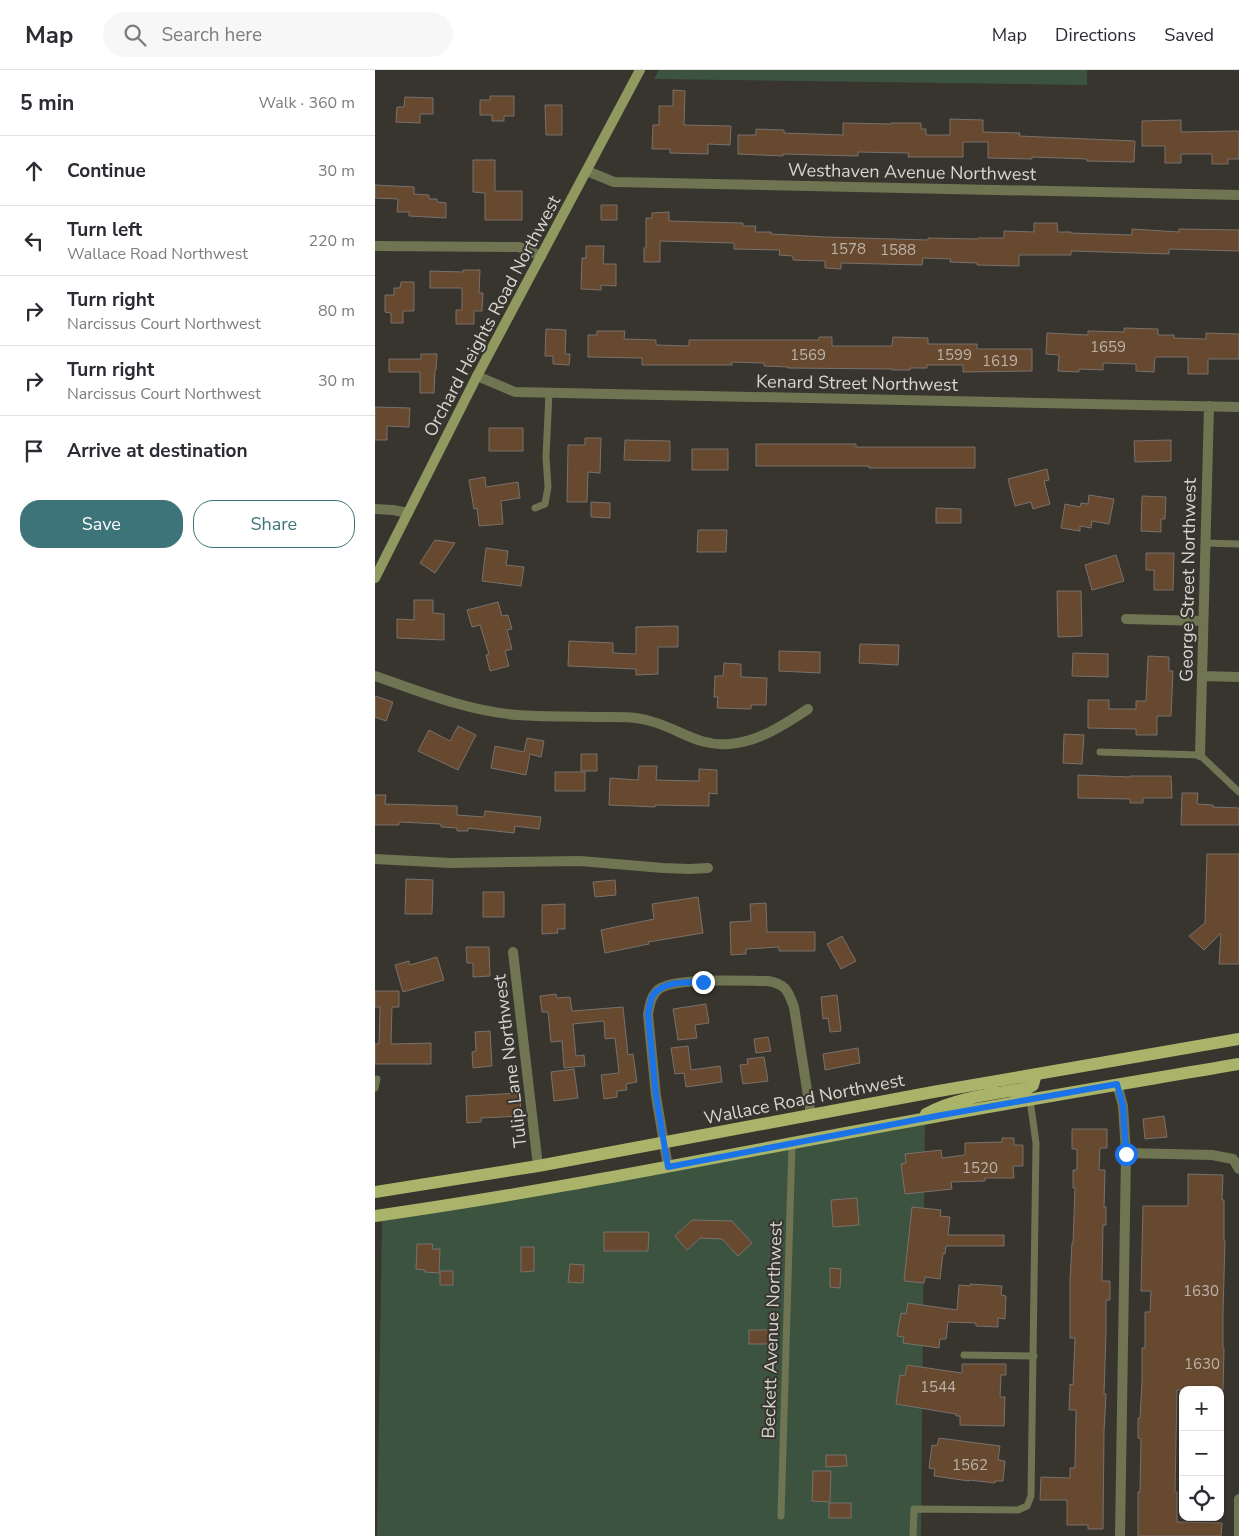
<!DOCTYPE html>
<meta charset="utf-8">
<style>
:root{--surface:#fff;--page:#f7f7f7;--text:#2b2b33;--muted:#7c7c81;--line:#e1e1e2;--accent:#3d7479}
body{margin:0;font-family:"Nunito Sans",sans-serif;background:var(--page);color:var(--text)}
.controls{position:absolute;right:15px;bottom:15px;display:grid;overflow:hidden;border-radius:10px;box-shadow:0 1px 4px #0004}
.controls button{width:45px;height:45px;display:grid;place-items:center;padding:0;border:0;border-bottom:1px solid var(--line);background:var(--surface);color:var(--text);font:25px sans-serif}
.stop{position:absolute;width:15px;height:15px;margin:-11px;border:4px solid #1a73e8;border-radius:50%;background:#fff}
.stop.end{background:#1a73e8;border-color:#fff;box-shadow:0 1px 5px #0008}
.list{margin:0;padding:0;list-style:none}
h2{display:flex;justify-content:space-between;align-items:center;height:65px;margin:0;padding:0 20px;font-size:21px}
h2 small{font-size:16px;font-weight:400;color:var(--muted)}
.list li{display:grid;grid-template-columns:32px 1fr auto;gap:15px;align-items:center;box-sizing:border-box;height:70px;padding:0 20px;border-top:1px solid var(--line)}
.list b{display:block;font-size:19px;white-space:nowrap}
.list p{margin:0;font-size:16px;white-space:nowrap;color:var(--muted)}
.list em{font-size:16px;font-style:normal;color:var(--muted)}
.actions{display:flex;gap:10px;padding:15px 20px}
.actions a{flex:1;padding:11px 0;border:1px solid var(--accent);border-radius:20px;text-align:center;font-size:18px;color:var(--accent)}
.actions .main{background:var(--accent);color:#fff}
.icon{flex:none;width:28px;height:28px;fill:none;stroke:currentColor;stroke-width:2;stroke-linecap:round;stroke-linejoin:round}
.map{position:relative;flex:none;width:864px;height:1466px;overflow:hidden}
header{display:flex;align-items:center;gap:30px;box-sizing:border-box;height:70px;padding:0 25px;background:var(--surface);border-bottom:1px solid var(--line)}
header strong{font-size:24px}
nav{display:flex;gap:28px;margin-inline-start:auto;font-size:18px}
.search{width:350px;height:45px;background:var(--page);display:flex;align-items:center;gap:12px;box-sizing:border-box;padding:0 18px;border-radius:28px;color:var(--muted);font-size:19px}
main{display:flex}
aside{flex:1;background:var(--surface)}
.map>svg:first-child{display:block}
.green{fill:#3c5340}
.building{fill:#674930;stroke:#78716c}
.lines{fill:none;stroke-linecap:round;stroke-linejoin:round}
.lane{stroke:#6f7552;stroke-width:7}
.street{stroke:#6f7552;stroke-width:10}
.secondary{stroke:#909960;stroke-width:10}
.primary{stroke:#a9b46a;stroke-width:12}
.route{stroke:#1a73e8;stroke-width:6}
.labels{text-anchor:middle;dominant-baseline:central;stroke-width:4;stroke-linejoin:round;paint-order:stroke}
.number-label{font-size:15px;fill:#bbb2a9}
.street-label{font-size:18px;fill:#d7d5d1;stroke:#38342e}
</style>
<header>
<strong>Map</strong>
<div class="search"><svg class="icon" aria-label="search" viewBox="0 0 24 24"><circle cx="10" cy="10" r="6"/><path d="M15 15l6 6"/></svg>Search here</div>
<nav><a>Map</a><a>Directions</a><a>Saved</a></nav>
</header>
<main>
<aside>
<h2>5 min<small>Walk · 360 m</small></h2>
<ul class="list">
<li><svg class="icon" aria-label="ahead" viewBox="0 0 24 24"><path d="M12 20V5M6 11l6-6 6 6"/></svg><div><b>Continue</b></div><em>30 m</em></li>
<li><svg class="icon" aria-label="left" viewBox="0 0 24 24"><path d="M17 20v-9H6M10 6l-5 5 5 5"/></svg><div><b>Turn left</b><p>Wallace Road Northwest</p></div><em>220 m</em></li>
<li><svg class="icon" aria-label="right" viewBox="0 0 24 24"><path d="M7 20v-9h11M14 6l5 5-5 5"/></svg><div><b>Turn right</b><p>Narcissus Court Northwest</p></div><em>80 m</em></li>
<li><svg class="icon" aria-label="right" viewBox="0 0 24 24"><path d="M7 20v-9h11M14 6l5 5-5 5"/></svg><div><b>Turn right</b><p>Narcissus Court Northwest</p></div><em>30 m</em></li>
<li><svg class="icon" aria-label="arrive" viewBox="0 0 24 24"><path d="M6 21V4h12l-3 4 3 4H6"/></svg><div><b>Arrive at destination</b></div></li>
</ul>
<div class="actions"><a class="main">Save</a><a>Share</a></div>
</aside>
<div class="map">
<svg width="864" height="1466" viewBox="0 0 864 1466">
<rect width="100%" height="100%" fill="#38342e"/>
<path class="green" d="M284 0H712V15L279 9Z
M550 1044 546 1466H2L7 1149Z"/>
<path class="building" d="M298 20 310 21 309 55 356 56 355 75 333 74V84L295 83V79H277L278 55H284V36H298Z
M115 26H139V46H129V51H117V45H105V30H115Z
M30 27 58 28V44H45V53L21 52 22 37H29Z
M170 35H187V65H171Z
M575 49 608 50V62L645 63 644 66 760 71 759 92 712 91V89L657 87V89L613 88V72H588V87H533L534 83 483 82V86L408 84V86L363 84V65H381V59L409 60V63L468 65V53L516 54V53H546V59H551V65H575Z
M806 50V62L864 61V89H853V94H837V84H806V93H790V76H767V51Z
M98 90H120V121H147V150H110V123L98 122Z
M0 115 39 117V124L54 125V129H62V132L71 133V148L34 146V142H22L23 129 0 128Z
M226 135H242V150H226Z
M294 142V151L368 153V156H381L380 162H396V164L451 167 553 170V168L603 169V168H629V161L659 162V153H682L683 162H696V163L757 165V159L804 162V159L864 160V181L794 179V184L696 181V185H644V196L602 195V193L575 192 576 189 548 188 547 195 466 193V199L450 198V191L418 190V186L404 185 405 180 359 179V173L285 171V192H269V178H271V148H277V143Z
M211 176H229L228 194H241V216L226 215V220L206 219 207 188H211Z
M88 200H105L104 223H108L107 241H99V254H81V240H87V218H55V201L88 202Z
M26 212H39V241H28V253H16V243L10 242V225H19V218H25Z
M749 258 783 259V265H799V268L831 269V263L864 264V289H833V304H813V287H780L779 302 761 301V294L728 293V300L704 299V302L683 301 684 285 671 284 672 263 713 265V261L749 262Z
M171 259 191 260 190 284H195L194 295 178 294V286H170Z
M222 261H250L249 269 281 270V275L314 276V270H444V267H457V276H517L518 267 553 268V274H602V279H657V301L588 302V295H552V298H535V300H517V299L413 298V297L389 296V293L357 292V295H267V288L213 287V265H222Z
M46 284H62L61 300H60L59 323H45V302H14V289H46Z
M0 337 35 338 34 357 12 356V370H0Z
M114 358H148V381H114Z
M210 368H226L225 403 213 402 212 432H192L193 375H210Z
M250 370 295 371V391L249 390Z
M796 370V391L760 392 759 371Z
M381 374H481V377H600V398H494V396H381Z
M317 379H353V400H317Z
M672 399 674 410 669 411 675 434 658 439 656 432 640 436 633 409Z
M110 407 111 417 143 412 145 428 126 431 128 454 104 456 102 438 99 439 94 410Z
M714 425 739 429 734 454 717 451 716 458 705 456V461L686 458 690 434 705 437 706 433 713 434Z
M767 426 791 427 790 449H786V462L766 461Z
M216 432 235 433V448L216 447Z
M561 438 586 439V453H561Z
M323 460H352L351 482H322Z
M60 470 80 473 60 503 45 493Z
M111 478 133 481 131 495 149 497 146 516 107 511Z
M771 483H799L798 520H779V500H771Z
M741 485 749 511 717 520 710 495Z
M682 521H706L707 566 683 567Z
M39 530H58V543L69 544V570L22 568V549L39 550Z
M123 532 127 546 133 545 137 559 132 560 137 579 130 581 134 596 115 601 111 585 114 584 105 555 97 557 92 540Z
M303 556V577H283V604L261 605V599L193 596 194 571 238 573V583L261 584V557Z
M485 574 524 575 523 595 484 593Z
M404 581 445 582V603L404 601Z
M698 583 733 584V607L697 606Z
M773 586 794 587V601H798L796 646H782V665H761V659L713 658V630H734V639H761V631H771Z
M349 593 366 594V607L392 608 391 635H376V639L342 638 343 627H339L340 606H348Z
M0 626 18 632 11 651 0 647Z
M83 656 101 665 83 700 43 681 54 660 75 671Z
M689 664 709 665 707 694 688 693Z
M152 668 169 671 166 687 155 684 151 705 116 698 120 676 149 682Z
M206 684H222V701H206Z
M264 696H282L281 710 324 711V699L342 700V724L334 723V736L280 735V737L234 735 235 708 263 710Z
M180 702H210V721H180Z
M703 705 755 707V706H796L797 728H768V733H755V729L703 728Z
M807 723H823L822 734 838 735V737L864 738V755H806Z
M0 725H11L10 734 82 736V745L109 747 110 741 166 747 164 759 140 756 139 763 93 758V761H82V758L66 757V754L24 752V755H0Z
M832 784H864V894H844L846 863 829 880 814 866 830 853Z
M31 809 58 810 57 844H30Z
M240 810 241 825 220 827 218 812Z
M108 822H129V847H108Z
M323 827 328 863 273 872 274 874 230 883 226 860 279 849 277 834Z
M391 833 392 862H440V881H404V877L371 879V884L356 885 355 852 376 851 375 834Z
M190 834V859H182L183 863 167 864V835Z
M467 866 481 891 466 899 452 874Z
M91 877H114L115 906 98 907V893H92Z
M62 887 69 910 28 922 20 895 34 891 35 895Z
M0 921H24V937H17L16 974 56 973V994H0V974H4L5 937H0Z
M181 924 182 928 195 927 197 941 248 937 253 985 258 984 262 1012 251 1014 252 1020 242 1021V1027L229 1029 226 1005 244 1003 240 968 230 969 229 951 198 954 201 986 209 985 210 996 189 998 187 971 176 972 173 942H167L165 926Z
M462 925 466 961 455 962 453 948 448 949 446 927Z
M331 934 334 953 320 955 322 968 303 970 298 939Z
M115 961 117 996 98 998 97 982 101 981 100 962Z
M393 967 396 981 381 983 379 969Z
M313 976 316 1000 345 996 347 1012 311 1017 309 1003 300 1004 296 978Z
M483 978 485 993 450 1000 448 984Z
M389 987 393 1011 368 1014 365 995 373 994 372 989Z
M199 999 203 1028 179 1031 176 1002Z
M145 1023 146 1046 106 1048V1052L92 1053 91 1026Z
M789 1046 792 1067 770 1069 768 1049Z
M697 1059H732V1078H725L724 1100H730L729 1137H731V1155H728L727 1211H735V1230H731V1263L729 1324H731L729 1362 728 1459H713V1455H692V1430H665L666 1407 695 1408V1398H700L701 1340H694L695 1314 698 1315 700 1268H695V1210L697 1173H698L700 1118H698V1100H702V1079H697Z
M627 1068H639V1075H648V1096H638L639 1108H610V1111L576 1112 577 1119 530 1124 526 1094 531 1093 530 1084 566 1080 567 1088 590 1085V1073L627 1072Z
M813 1104 848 1105 847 1130H849V1171H850L848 1242V1278H849L848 1320H802L800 1422H802V1452L847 1453 846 1466H763V1422H765L766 1369 763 1368V1348H765L767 1311V1278H770V1242H775L776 1221H766L768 1136H813Z
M482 1128 484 1155 458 1157 456 1130Z
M537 1137 566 1140 565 1146 575 1147 573 1165H629V1176H571L570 1184 568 1183 565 1209 550 1207 549 1213 529 1211Z
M317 1150 357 1151 377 1173 363 1186 347 1169 325 1168 312 1180 300 1166Z
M229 1162H274L273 1181H229Z
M42 1174H58L57 1179H65L64 1203 50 1202V1200L41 1199Z
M146 1177H159V1201L146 1202Z
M195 1194 209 1195 208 1213 193 1212Z
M455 1198 466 1199 465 1218 455 1217Z
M65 1201H78V1215H65Z
M595 1214 627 1216 626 1225 631 1226 630 1249 623 1248V1257L601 1256V1253L573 1252 571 1269H565L564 1278 528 1273 529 1267 522 1266 526 1243 531 1244 533 1233 582 1240 584 1215 595 1216Z
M374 1260H397V1274H374Z
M587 1294H631V1305H626L625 1327H630L629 1356 585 1355V1346H581V1344L521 1334 525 1305 530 1306 532 1295 587 1303Z
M564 1368 625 1376 623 1390 630 1391 628 1411H620V1413L594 1410V1411L559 1406 560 1399 554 1398 557 1375 562 1376Z
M451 1385H471L472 1396 451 1397Z
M438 1401H456L455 1432 437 1431Z
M454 1433H476V1448H454Z"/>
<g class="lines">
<path class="lane" d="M160 438 170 434 173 417 171 387 174 323
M830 473 864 474
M725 682 825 685 864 722
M0 1018 2 1009
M589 1285 659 1286
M406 1446 417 1074
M538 1466 539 1439 643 1440 652 1436 656 1426 661 1073 655 1030"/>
<path class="street" d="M212 101 239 112 864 125
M0 176 144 177 166 186
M102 306 140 322 864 337
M0 439 18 440 33 443
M751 549 828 551
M0 606C46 622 93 641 142 645 169 647 195 646 222 647 240 647 258 646 275 651 303 658 323 677 354 674 383 672 409 655 433 639
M827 606 864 607
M825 685 834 336
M0 789 76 793 205 791 288 798 315 799 333 798
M138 882 163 1096
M742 1014 748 1036 751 1083 745 1466
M751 1083 837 1085 858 1089 864 1099
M293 1097 281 1026 273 944C275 935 276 925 284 919 301 907 369 911 393 911 411 914 413 921 419 937L436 1045
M864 1466V1429"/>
<path class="secondary" d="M0 508 102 306 265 0"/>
<path class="primary" d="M551 1044C582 1027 619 1024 653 1018L658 1015 661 1004
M0 1122 163 1096 558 1022 864 969
M0 1146C191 1119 379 1079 569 1045 667 1027 765 1011 864 994"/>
</g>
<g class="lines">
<path class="route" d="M328 912C313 912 288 911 278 925 275 930 274 938 273 944L281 1026 293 1097 567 1045 742 1014 748 1036 751 1084"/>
</g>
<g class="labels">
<g class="number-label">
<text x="473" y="179">1578</text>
<text x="523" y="180">1588</text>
<text x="733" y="277">1659</text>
<text x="433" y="285">1569</text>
<text x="579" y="285">1599</text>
<text x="625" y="291">1619</text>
<text x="605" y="1098">1520</text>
<text x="826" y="1221">1630</text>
<text x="827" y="1294">1630</text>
<text x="563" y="1317">1544</text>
<text x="595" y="1395">1562</text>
</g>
<g class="street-label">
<text transform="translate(537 102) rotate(1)">Westhaven Avenue Northwest</text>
<text transform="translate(117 246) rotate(-62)">Orchard Heights Road Northwest</text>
<text transform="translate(482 313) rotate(1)">Kenard Street Northwest</text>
<text transform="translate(813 510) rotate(-89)">George Street Northwest</text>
<text transform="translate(135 991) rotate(-97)">Tulip Lane Northwest</text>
<text transform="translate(429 1029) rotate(-11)">Wallace Road Northwest</text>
<text transform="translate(397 1260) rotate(-88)">Beckett Avenue Northwest</text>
</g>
</g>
</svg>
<div class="controls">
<button>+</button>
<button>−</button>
<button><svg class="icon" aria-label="locate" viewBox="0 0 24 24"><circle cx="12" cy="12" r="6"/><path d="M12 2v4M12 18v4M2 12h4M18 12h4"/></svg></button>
</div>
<div class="stop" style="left:751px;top:1084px"></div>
<div class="stop end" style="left:328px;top:912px"></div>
</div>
</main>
